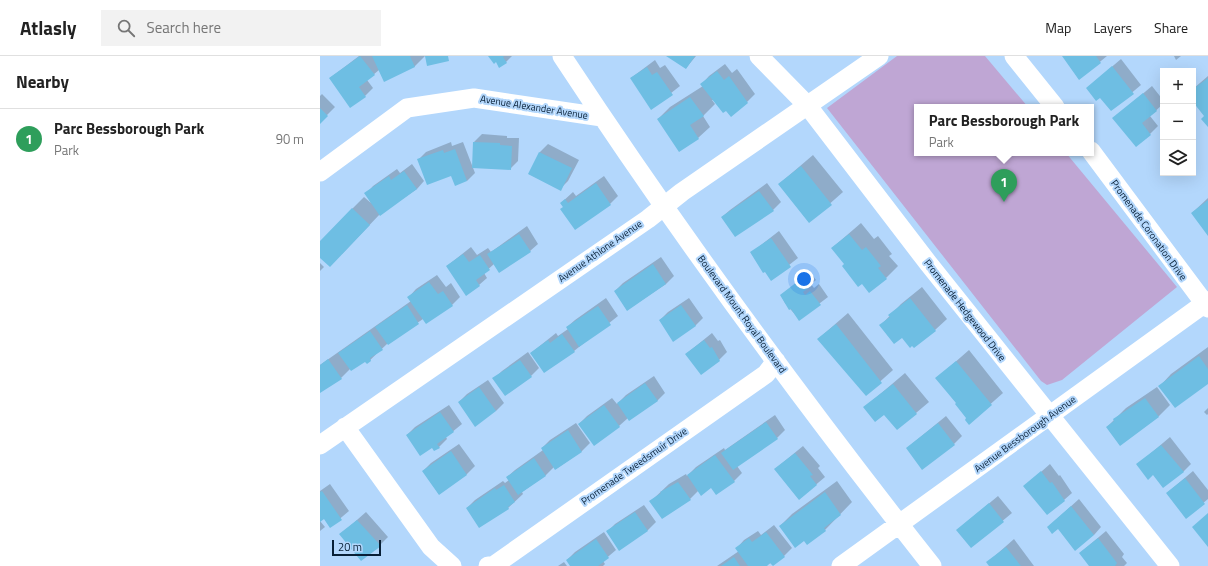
<!DOCTYPE html>
<meta charset="utf-8">
<style>
:root{--surface:#fff;--page:#f2f2f2;--text:#222;--muted:#767676;--line:#e0e0e0;--accent:#9a651d}
body{margin:0;font-family:"Titillium Web",sans-serif;background:var(--page);color:var(--text)}
.controls{position:absolute;right:12px;top:12px;display:grid;overflow:hidden;border-radius:0px;box-shadow:0 4px 16px #0002}
.controls button{width:36px;height:36px;display:grid;place-items:center;padding:0;border:0;border-bottom:1px solid var(--line);background:var(--surface);color:var(--text);font:20px sans-serif}
.scale{position:absolute;left:12px;bottom:10px;width:49px;box-sizing:border-box;padding-left:4px;border:2px solid #082037;border-top:0;font-size:11px;line-height:14px;white-space:nowrap;color:#082037;-webkit-text-stroke:3px #b3d7fc;paint-order:stroke}
.you{position:absolute;left:484px;top:223px;width:14px;height:14px;margin:-10px;border:3px solid #fff;border-radius:50%;background:#1a73e8;box-shadow:0 0 0 6px #1a73e833}
.badge{display:grid;place-items:center;width:26px;height:26px;border-radius:50%;background:var(--accent);color:#fff;font-size:13px;font-weight:700}
.pin{position:absolute;translate:-50% -33px;filter:drop-shadow(0 1px 2px #0008)}
.pin::after{content:'';position:absolute;top:21px;width:14px;height:12px;background:inherit;clip-path:polygon(0 0,100% 0,50% 100%)}
.popup{position:absolute;left:594px;top:48px;width:180px;height:52px;box-sizing:border-box;display:grid;place-content:center;border-radius:0px;background:var(--surface);filter:drop-shadow(0 1px 3px #0005);font-size:13px;white-space:nowrap;color:var(--muted)}
.popup b{font-size:15px;color:var(--text)}
.popup::after{content:'';position:absolute;left:50%;top:100%;margin-left:-8px;border:8px solid transparent;border-top-color:var(--surface)}
.list{margin:0;padding:0;list-style:none}
h2{display:flex;justify-content:space-between;align-items:center;height:52px;margin:0;padding:0 16px;font-size:17px}
h2 small{font-size:13px;font-weight:400;color:var(--muted)}
.list li{display:grid;grid-template-columns:26px 1fr auto;gap:12px;align-items:center;box-sizing:border-box;height:60px;padding:0 16px;border-top:1px solid var(--line)}
.list b{display:block;font-size:15px;white-space:nowrap}
.list p{margin:0;font-size:13px;white-space:nowrap;color:var(--muted)}
.list em{font-size:13px;font-style:normal;color:var(--muted)}
.icon{flex:none;width:22px;height:22px;fill:none;stroke:currentColor;stroke-width:2;stroke-linecap:round;stroke-linejoin:round}
.map{position:relative;flex:none;width:888px;height:510px;overflow:hidden}
header{display:flex;align-items:center;gap:24px;box-sizing:border-box;height:56px;padding:0 20px;background:var(--surface);border-bottom:1px solid var(--line)}
header strong{font-size:19px}
nav{display:flex;gap:22px;margin-inline-start:auto;font-size:14px}
.search{width:280px;height:36px;background:var(--page);display:flex;align-items:center;gap:10px;box-sizing:border-box;padding:0 14px;border-radius:0px;color:var(--muted);font-size:15px}
main{display:flex}
aside{flex:1;background:var(--surface)}
.map>svg:first-child{display:block}
.green{fill:#bfa6d4}
.shadow{fill:#0003}
.building{fill:#6ebee3}
.lines{fill:none;stroke-linecap:round;stroke-linejoin:round}
.minor{stroke:#fff;stroke-width:19}
.labels{text-anchor:middle;dominant-baseline:central;stroke-width:4;stroke-linejoin:round;paint-order:stroke}
.street-label{font-size:10px;fill:#082037;stroke:#b3d7fc}
</style>
<header>
<strong>Atlasly</strong>
<div class="search"><svg class="icon" aria-label="search" viewBox="0 0 24 24"><circle cx="10" cy="10" r="6"/><path d="M15 15l6 6"/></svg>Search here</div>
<nav><a>Map</a><a>Layers</a><a>Share</a></nav>
</header>
<main>
<aside>
<h2>Nearby<small></small></h2>
<ul class="list">
<li><span class="badge" style="background:#2e9e5b">1</span><div><b>Parc Bessborough Park</b><p>Park</p></div><em>90 m</em></li>
</ul>
</aside>
<div class="map">
<svg width="888" height="510" viewBox="0 0 888 510">
<rect width="100%" height="100%" fill="#b3d7fc"/>
<path class="green" d="M577 0H665L708 51H597V97H746L857 231 742 324 727 329 721 325 507 52Z"/>
<path class="shadow" d="M39 0H105L94 11 59 14 47 24 53 32 45 40 10 22Z
M170 0H192L186 6 176 5Z
M348 0H376L366 12Z
M743 0H787L759 23Z
M854 0H861L856 4Z
M801 3 821 29 791 54 781 41 767 32Z
M335 4 340 12 345 9 360 30 332 52 311 22Z
M405 8 412 17 417 13 435 38 427 46 392 44 395 48 383 60 390 71 378 82 338 63 350 51 383 30 382 28 389 20Z
M888 20V70L886 60 873 44V33Z
M832 30 843 44V48L830 60 838 70 830 78 794 62Z
M2 38 15 51 0 66V40Z
M162 78 187 80V82H199L198 105 190 113 154 86Z
M131 86 132 90 143 86 155 117 147 125 98 104 106 96Z
M228 88 259 104 248 125 240 133 209 118 220 96Z
M493 99 523 136 489 166 459 128Z
M92 108 104 125 97 133 60 158 22 198 0 200V187L33 152 44 141 51 147 46 138 53 130 77 113 80 117Z
M284 120 298 140 290 148 255 173 241 147 253 136 256 140Z
M447 127 461 146 453 154 402 161 410 154Z
M888 142V178L872 157Z
M541 167 554 183 558 180 572 198 569 200 578 210 566 222 525 208 512 192Z
M207 170 218 188 210 195 174 208 164 217 167 222 159 229 127 210 151 191 157 199 168 192 171 196Z
M459 175 478 202 451 223 431 197Z
M341 201 354 220 346 228 307 254 295 235 303 227Z
M0 207 4 211 0 215Z
M490 216 496 224 491 228 494 232 499 228 508 241 479 263 465 247 461 239Z
M117 219 126 231 131 227 140 241 132 249 103 263 68 287 47 307 45 304 30 313 21 322 0 336V309L91 245 89 241 96 233Z
M602 231 627 263 615 274 582 281 561 269 581 248Z
M286 242 298 260 254 295 211 297 236 277 238 280 248 273 247 271 255 264Z
M369 242 383 262 375 270 340 264 348 256Z
M528 257 573 314 546 338 498 283Z
M392 277 398 285 400 284 407 296 399 304 366 298Z
M888 291V327L840 330 851 318Z
M649 294 683 337 649 367 648 362 617 322Z
M208 296 219 312 211 320 174 323 182 315Z
M585 317 609 346 577 373 565 357 545 351Z
M334 320 345 337 337 345 308 362 299 370 259 368 267 360 292 342 297 348 306 339Z
M168 324 184 347 176 355 139 346 147 338Z
M837 331 850 349 839 360 800 389 787 371 806 352Z
M129 349 142 368 126 381 127 383 119 391H112L87 379 95 371Z
M888 352V358L887 359 884 356Z
M455 359 465 374 457 382 417 410 422 417 414 425 379 434 370 443 330 446 349 428 366 418 367 420 376 411 404 392 405 394Z
M626 360 642 380 634 388 587 392Z
M256 367 270 387 262 395 236 413 234 411 226 419 202 436 203 438 188 452H147L155 444 183 425 185 427 189 424 187 421 195 414 223 394 222 392 230 384Z
M850 381 871 408 863 416 833 418 817 409Z
M139 388 155 410 147 418 119 438 103 415 111 407Z
M483 390 500 410 498 412 505 421 479 443 455 413Z
M730 408 739 420 740 419 752 437 744 444 705 430Z
M873 415 888 434V443L866 461 847 437Z
M517 425 532 446 505 474 485 484 460 470 472 458Z
M10 428 29 455 10 471 4 462 0 465 5 471 0 475V435Z
M678 440 692 457 651 491 637 474Z
M759 443 781 471 774 479 728 471Z
M324 449 336 466 328 474 299 493 287 476 295 468Z
M46 456 68 481 60 489 21 478Z
M454 469 472 492 464 500 445 510H397L419 495 417 492 424 484 438 475 441 479Z
M786 475 804 498 802 501 807 507 804 510H770L760 497Z
M284 476 296 494 283 505 285 508 283 510H251L247 504 255 496Z
M694 483 714 510H671L668 506Z
M244 506 247 510H238Z"/>
<path class="building" d="M40 0 55 19 39 31 46 41 30 52 9 22Z
M52 0H90L95 11 64 26Z
M105 0H128L129 5 107 10Z
M168 0H184L183 1 187 7 179 12 176 6 174 8Z
M346 0H375L366 13Z
M742 0H776L781 7 759 24Z
M792 10 814 38 791 55 780 42 776 45 766 32Z
M327 11 332 19 337 16 353 39 331 54 310 22Z
M397 15 404 24 409 20 428 47 411 61 406 55 403 57 380 28Z
M888 22V71L881 63 884 60 873 46V33Z
M823 37 837 55 822 67 831 79 816 91 792 62Z
M370 41 384 60 370 69 379 83 359 96 337 63Z
M0 52 8 60 0 68Z
M153 86 180 87V89L192 90 191 114 152 112Z
M135 93 147 125 135 130 131 120 107 129 97 103 123 94 124 97Z
M219 96 252 112 241 135 208 118Z
M481 110 512 149 489 167 458 128Z
M84 115 97 133 60 160 44 137 69 120 71 124Z
M276 127 291 149 255 174 240 153 243 151 240 147 245 143 248 147Z
M439 135 454 155 415 181 401 161Z
M888 144V180L871 157Z
M32 152 50 169 10 211 0 202V185Z
M199 178 211 196 179 217 167 198Z
M529 178 542 194 546 191 561 210 558 212 567 223 549 237 542 228 538 231 522 210 524 208 511 192Z
M451 182 471 211 451 225 445 216 443 217 430 196Z
M143 198 149 206 160 199 170 214 156 224 160 230 146 240 126 210Z
M333 208 346 228 307 255 294 235Z
M481 223 488 232 483 236 485 239 490 235 501 249 479 265 471 253 469 254 460 239Z
M109 226 118 238 123 235 133 250 106 268 87 241Z
M590 242 616 275 594 292 592 290 590 292 582 282 574 288 559 269 570 261 568 259Z
M87 249 99 268 68 289 55 271Z
M361 249 376 270 353 286 339 264Z
M278 250 291 269 259 291 246 271Z
M516 268 562 327 546 340 497 283Z
M50 275 63 294 50 302 51 305 47 308 45 306 31 315 18 297Z
M242 278 255 296 224 317 210 297 228 284 230 287Z
M384 284 390 292 392 291 400 305 381 319 365 298Z
M879 300 888 313V328L855 352 838 330Z
M8 303 22 323 0 337V309Z
M200 304 212 321 185 340 172 322Z
M636 305 672 349 649 369 645 364 646 362 635 348 636 347 615 322Z
M325 327 338 345 309 365 297 347Z
M573 328 597 358 577 374 564 359 555 366 543 351Z
M159 331 176 355 155 371 138 346Z
M825 342 839 361 800 390 786 371 794 365 793 363Z
M284 349 300 371 274 390 258 368Z
M120 356 134 376 117 388 120 392 114 395 112 392 100 400 86 379Z
M446 366 458 383 413 414 401 397Z
M618 367 635 389 602 414 586 392Z
M248 374 262 396 235 414 221 392Z
M841 389 864 416 843 432 833 419 828 424 816 408Z
M131 395 147 419 119 439 102 415Z
M475 397 493 419 490 420 497 429 479 444 454 413Z
M395 399 415 426 396 439 391 432 381 440 367 419Z
M214 402 226 420 198 439 186 421Z
M721 415 730 427 732 426 745 445 727 459 703 430Z
M865 422 885 448 866 463 846 437Z
M358 426 371 444 342 463 329 445 341 437 340 436Z
M184 429 195 446 188 451 189 453 159 472 146 452 175 432 176 434Z
M2 435 22 464 10 472 4 463 0 466V436Z
M505 436 521 459 504 472 506 475 487 489 484 485 475 492 459 470Z
M669 447 684 466 651 492 636 474Z
M751 450 774 479 755 495 738 473 732 478 727 471Z
M315 456 328 475 299 495 286 475Z
M888 457V491L872 471Z
M37 464 61 490 41 505 19 478Z
M446 476 465 501 453 510 450 507 447 510H428L415 492 429 482 432 486Z
M778 482 797 507 795 510H769L759 497Z
M276 483 289 502 278 510H250L246 504Z
M686 491 701 510H669L666 506Z
M414 501 420 510H401Z"/>
<g class="lines">
<path class="minor" d="M242 0C357 175 482 345 612 510
M439 0 487 49 608 207 850 510
M694 0 735 51
M771 95 888 252
M0 116 87 52 154 42 282 61
M25 371 111 491 132 510
M0 389 328 163 362 136 559 0
M168 510H173L446 318 456 305
M521 510 888 245"/>
</g>
<g class="labels">
<g class="street-label">
<text transform="translate(214 51) rotate(9)">Avenue Alexander Avenue</text>
<text transform="translate(829 174) rotate(54)">Promenade Coronation Drive</text>
<text transform="translate(280 195) rotate(-35)">Avenue Athlone Avenue</text>
<text transform="translate(645 254) rotate(52)">Promenade Hedgewood Drive</text>
<text transform="translate(422 258) rotate(54)">Boulevard Mount Royal Boulevard</text>
<text transform="translate(705 378) rotate(-36)">Avenue Bessborough Avenue</text>
<text transform="translate(314 410) rotate(-35)">Promenade Tweedsmuir Drive</text>
</g>
</g>
</svg>
<div class="controls">
<button>+</button>
<button>−</button>
<button><svg class="icon" aria-label="layers" viewBox="0 0 24 24"><path d="M12 4l9 5-9 5-9-5zM3 14l9 5 9-5"/></svg></button>
</div>
<div class="scale">20 m</div>
<div class="you"></div>
<div class="pin badge" style="left:684px;top:146px;background:#2e9e5b">1</div>
<div class="popup"><b>Parc Bessborough Park</b>Park</div>
</div>
</main>
